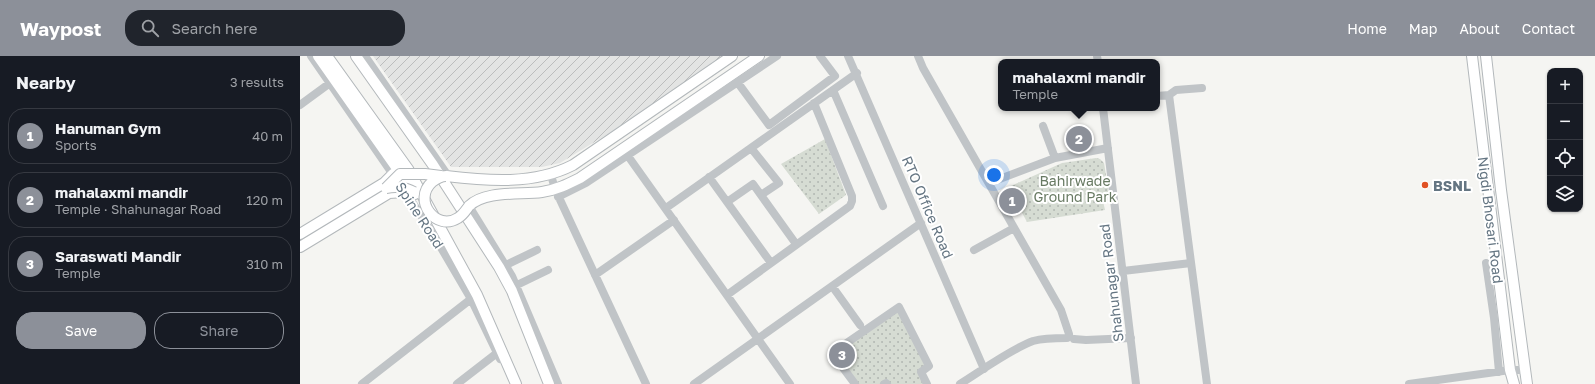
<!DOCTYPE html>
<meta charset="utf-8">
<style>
:root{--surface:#171b24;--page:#20242c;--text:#f1f3f6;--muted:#9ea1a6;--line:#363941;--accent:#8c9099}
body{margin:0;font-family:"Golos Text",sans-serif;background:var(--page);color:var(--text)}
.controls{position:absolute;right:12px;top:12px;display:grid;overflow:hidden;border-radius:8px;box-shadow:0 1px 3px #0004}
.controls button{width:36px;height:36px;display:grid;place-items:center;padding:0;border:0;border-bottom:1px solid var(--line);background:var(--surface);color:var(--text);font:20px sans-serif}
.you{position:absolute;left:694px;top:119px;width:14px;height:14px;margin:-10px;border:3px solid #fff;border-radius:50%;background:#1a73e8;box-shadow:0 0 0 6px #1a73e833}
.badge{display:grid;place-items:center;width:26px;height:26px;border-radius:50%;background:var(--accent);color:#fff;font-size:13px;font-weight:700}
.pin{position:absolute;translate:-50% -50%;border:2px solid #fff;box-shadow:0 1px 4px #0006}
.popup{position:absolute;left:698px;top:3px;width:162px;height:52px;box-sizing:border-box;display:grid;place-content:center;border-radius:8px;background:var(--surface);filter:drop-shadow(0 1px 3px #0005);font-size:13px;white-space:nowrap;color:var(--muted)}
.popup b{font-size:15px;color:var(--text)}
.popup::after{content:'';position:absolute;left:50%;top:100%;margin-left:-8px;border:8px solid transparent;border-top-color:var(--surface)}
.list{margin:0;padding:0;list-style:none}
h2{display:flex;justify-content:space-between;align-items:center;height:52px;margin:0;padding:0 16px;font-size:17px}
h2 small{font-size:13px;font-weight:400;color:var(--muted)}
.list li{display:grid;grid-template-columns:26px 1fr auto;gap:12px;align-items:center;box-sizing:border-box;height:56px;margin:0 8px 8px;padding:0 8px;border:1px solid var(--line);border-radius:16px}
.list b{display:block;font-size:15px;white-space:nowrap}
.list p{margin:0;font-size:13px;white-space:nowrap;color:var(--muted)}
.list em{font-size:13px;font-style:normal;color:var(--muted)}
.actions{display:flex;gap:8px;padding:12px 16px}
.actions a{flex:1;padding:9px 0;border:1px solid var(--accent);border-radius:16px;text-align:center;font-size:14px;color:var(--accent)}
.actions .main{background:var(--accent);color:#fff}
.icon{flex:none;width:22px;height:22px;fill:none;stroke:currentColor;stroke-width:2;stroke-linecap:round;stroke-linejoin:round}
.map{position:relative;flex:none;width:1295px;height:328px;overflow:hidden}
header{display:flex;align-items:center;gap:24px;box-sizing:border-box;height:56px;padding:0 20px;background:var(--accent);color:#fff}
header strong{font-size:19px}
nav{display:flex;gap:22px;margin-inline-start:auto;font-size:14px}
.search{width:280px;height:36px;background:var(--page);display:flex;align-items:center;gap:10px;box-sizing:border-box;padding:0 14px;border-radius:16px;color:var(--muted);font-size:15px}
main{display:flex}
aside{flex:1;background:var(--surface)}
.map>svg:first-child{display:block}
.industrial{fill:url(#industrial-furrows)}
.park{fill:url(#park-dots)}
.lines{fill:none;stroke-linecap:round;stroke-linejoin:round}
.major-casing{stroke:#b3b8bb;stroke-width:12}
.minor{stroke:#c0c4c7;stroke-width:8}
.major{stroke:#fff;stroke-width:10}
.major-bridge-casing{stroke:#b3b8bb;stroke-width:12;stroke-linecap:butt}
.major-bridge{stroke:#fff;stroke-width:10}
.poi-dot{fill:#e15226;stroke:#fff;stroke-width:1.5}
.labels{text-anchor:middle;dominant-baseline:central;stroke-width:4;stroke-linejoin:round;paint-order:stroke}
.park-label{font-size:14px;fill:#687a63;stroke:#fff}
.poi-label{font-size:14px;font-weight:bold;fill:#647582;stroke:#fff;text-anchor:start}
.street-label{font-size:14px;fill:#647582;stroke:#fff}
</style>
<header>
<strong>Waypost</strong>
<div class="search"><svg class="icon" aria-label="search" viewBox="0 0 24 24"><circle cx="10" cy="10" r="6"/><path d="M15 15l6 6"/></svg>Search here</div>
<nav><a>Home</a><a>Map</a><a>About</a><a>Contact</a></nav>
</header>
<main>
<aside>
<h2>Nearby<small>3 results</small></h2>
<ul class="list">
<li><span class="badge">1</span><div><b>Hanuman Gym</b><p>Sports</p></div><em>40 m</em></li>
<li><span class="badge">2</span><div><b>mahalaxmi mandir</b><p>Temple · Shahunagar Road</p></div><em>120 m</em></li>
<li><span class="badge">3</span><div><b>Saraswati Mandir</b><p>Temple</p></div><em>310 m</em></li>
</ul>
<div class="actions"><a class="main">Save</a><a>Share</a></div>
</aside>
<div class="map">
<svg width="1295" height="328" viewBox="0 0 1295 328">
<defs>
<pattern id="industrial-furrows" width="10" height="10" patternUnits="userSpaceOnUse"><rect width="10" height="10" fill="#e3e4e3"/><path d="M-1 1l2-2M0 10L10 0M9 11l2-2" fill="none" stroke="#bcbdbd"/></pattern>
<pattern id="park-dots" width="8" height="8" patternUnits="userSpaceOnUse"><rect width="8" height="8" fill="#d6dcd3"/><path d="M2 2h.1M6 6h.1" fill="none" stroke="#b1b7b1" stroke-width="1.8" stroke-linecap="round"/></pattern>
</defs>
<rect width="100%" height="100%" fill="#f5f5f2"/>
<path class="industrial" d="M73 0H423L311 76 260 107 242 111H151Z"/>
<path class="park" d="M525 83 546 139 519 158 481 108Z
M796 102 800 103 804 107 810 144 803 145 805 154 727 166 718 149 721 147 711 130 762 107Z
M599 251 629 310 621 316 629 328H555L532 297Z"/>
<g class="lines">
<defs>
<path id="major" d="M18 0 115 138
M27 0 108 113 177 239 216 328
M56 0 133 109 199 211 212 235 249 328
M1172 0 1210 314 1214 328
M1186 0 1201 134 1227 328
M146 120C188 125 234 129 273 109L432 0
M169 150C185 134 221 139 242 136 256 134 268 128 280 122L459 0
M0 178 84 127 93 118
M0 191 89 137 105 136"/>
</defs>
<use href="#major" class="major-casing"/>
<path class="minor" d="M11 0 96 123
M65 0 149 121
M548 0 684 313
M618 0 623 12 761 254 769 278
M797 0 798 6
M438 27 469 69 535 20 520 0
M533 34 583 150
M869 39 907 328
M857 40 869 39 876 34 902 32
M0 49 30 27
M803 52 836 328
M743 70 755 102
M451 92 479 127 461 139
M323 93 490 328
M251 119 255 133 346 328
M409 121 471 207
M689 127 755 102 808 92
M103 132 133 178 171 243 200 303
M258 141 286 127 477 0
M427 146 453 128 496 188
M169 150 212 220 258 328
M366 152 557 17
M674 194 714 172
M1186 207 1194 262 1199 316
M206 209 237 194
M823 215 891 207
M295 219 374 164
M217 229 248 214
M532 230 560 269
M427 239 550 150 552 145V140L514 47
M774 283 786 284 831 282
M62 328 171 243
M157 328 197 297
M394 328 621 167
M555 328 532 297 599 251 629 310 621 316 627 328
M584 328 586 327 587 328
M660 328C681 315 711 293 733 285 744 282 755 282 767 282
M1109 328 1210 314H1224"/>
<use href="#major" class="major"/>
<defs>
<path id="major-bridge" d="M146 120C140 120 136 123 132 126 112 144 136 176 158 162 163 159 166 154 169 150
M86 132 100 118H125L141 120
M86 132C97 130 104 131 114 136"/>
</defs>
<use href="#major-bridge" class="major-bridge-casing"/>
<use href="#major-bridge" class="major-bridge"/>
</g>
<circle class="poi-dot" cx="1125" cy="129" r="4"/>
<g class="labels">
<g class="park-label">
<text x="775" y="124">Bahirwade<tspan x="775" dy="16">Ground Park</tspan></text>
</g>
<g class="poi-label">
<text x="1133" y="129">BSNL</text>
</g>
<g class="street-label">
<text transform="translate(628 151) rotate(67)">RTO Office Road</text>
<text transform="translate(120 159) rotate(57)">Spine Road</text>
<text transform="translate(1191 164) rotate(83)">Nigdi Bhosari Road</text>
<text transform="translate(811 227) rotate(-97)">Shahunagar Road</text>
</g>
</g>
</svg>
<div class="controls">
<button>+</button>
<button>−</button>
<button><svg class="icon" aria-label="locate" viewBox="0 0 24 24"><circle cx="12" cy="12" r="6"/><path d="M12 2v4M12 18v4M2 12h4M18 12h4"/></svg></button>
<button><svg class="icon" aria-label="layers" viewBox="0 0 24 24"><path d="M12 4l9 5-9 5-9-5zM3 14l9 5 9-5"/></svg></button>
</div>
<div class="you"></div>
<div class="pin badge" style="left:712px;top:145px">1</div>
<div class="pin badge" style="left:779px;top:83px">2</div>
<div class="popup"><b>mahalaxmi mandir</b>Temple</div>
<div class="pin badge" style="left:542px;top:299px">3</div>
</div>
</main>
